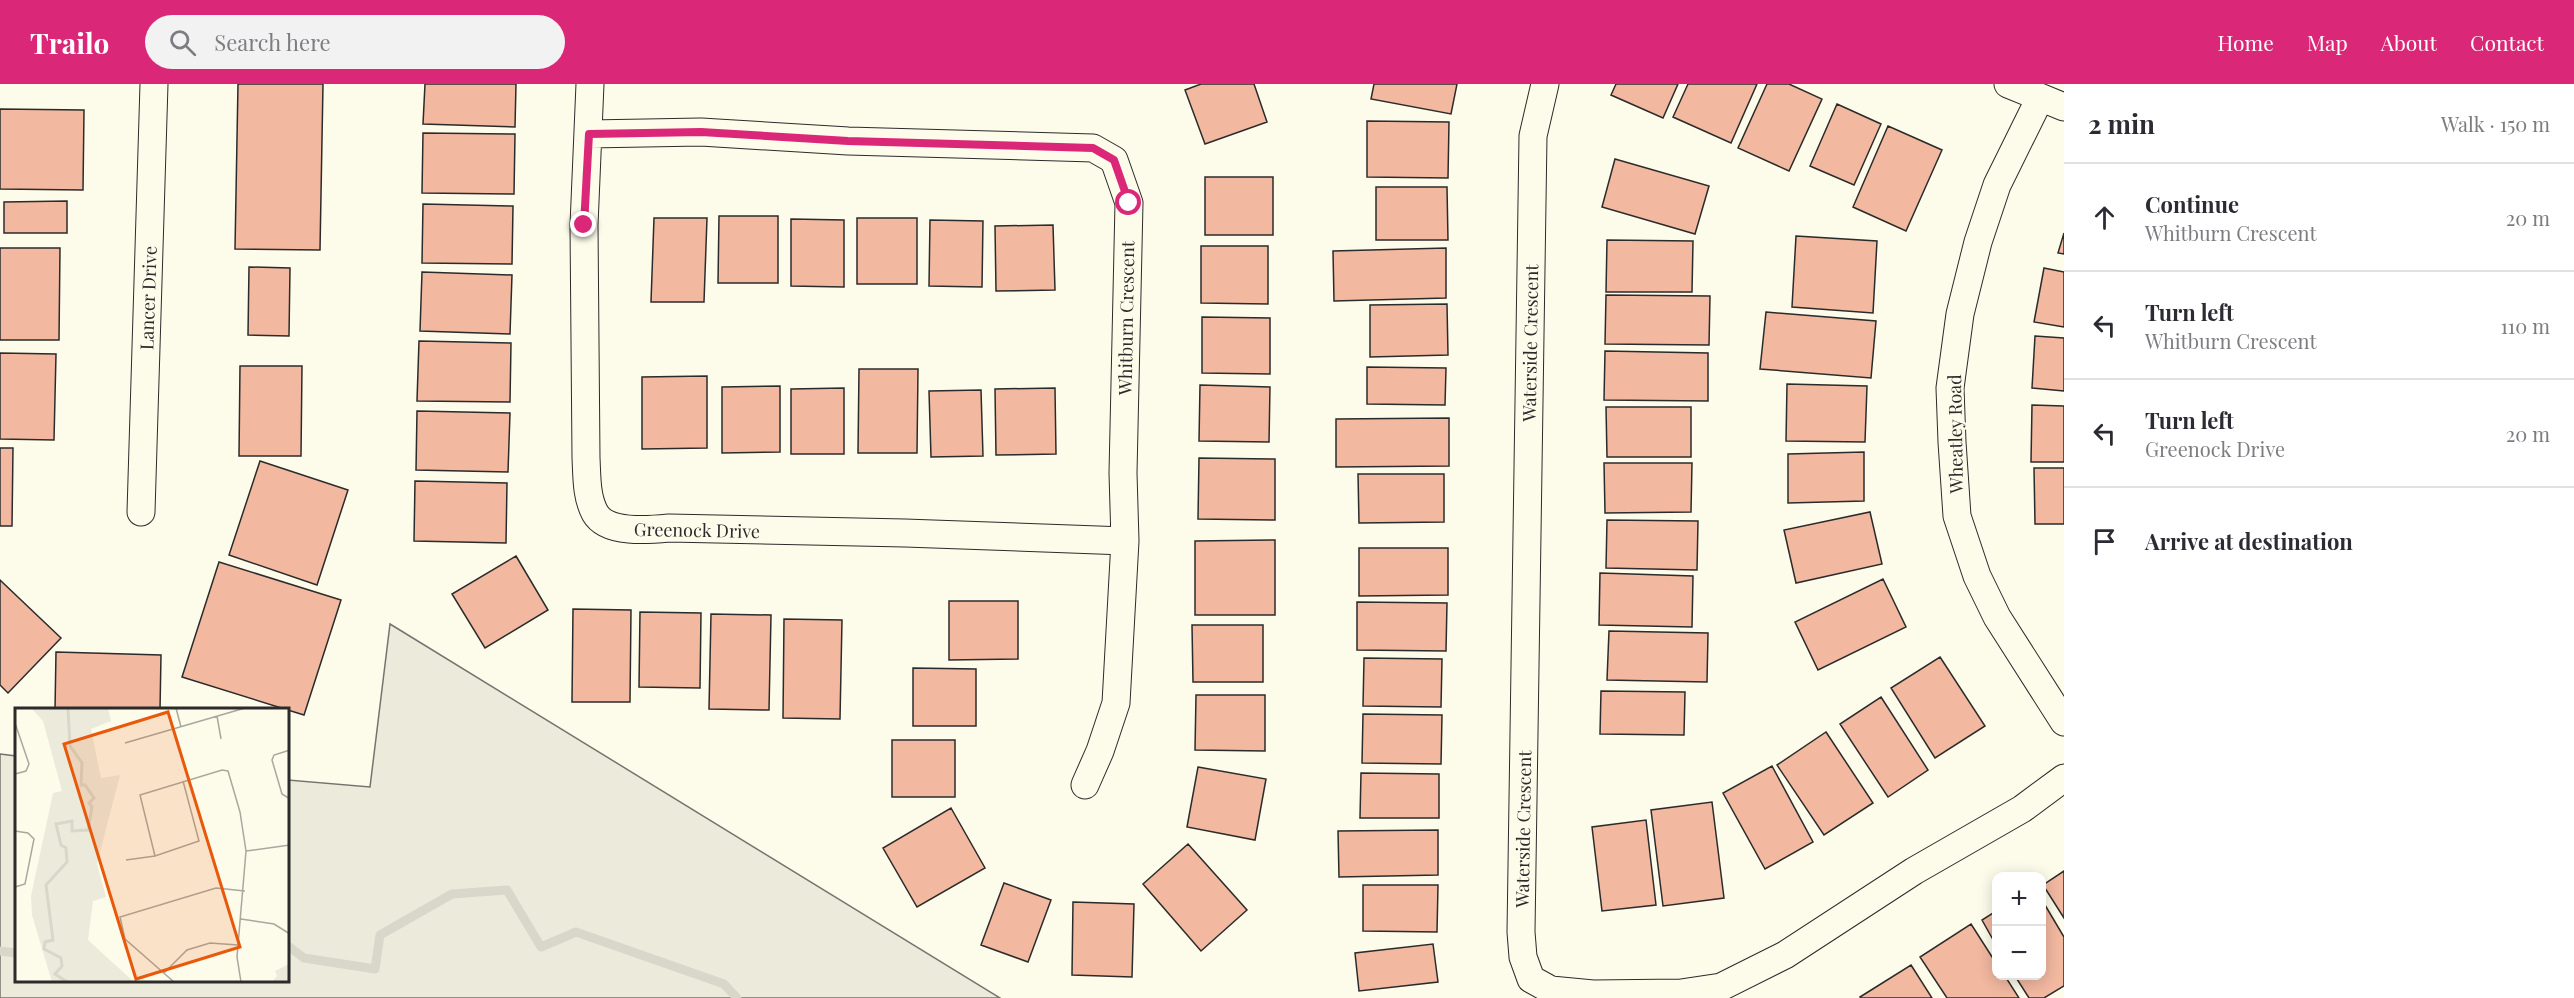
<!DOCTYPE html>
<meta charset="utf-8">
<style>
:root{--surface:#fff;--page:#f2f2f3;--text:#2b2b33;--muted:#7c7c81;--line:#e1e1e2;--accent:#db2777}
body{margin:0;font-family:"Playfair Display",serif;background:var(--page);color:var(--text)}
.controls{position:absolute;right:18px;bottom:18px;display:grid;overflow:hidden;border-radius:12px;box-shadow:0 3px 15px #0003}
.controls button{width:54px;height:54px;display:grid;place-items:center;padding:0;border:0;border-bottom:2px solid var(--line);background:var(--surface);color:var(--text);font:30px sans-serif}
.stop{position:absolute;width:18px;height:18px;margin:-14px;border:4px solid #db2777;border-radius:50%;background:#fff}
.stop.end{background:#db2777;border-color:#fff;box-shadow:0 2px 6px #0008}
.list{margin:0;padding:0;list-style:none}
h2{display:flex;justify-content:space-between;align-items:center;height:78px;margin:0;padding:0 24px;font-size:26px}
h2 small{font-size:20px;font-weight:400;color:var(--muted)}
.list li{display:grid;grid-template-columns:39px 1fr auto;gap:18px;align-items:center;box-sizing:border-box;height:108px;padding:0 24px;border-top:2px solid var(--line)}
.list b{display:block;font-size:22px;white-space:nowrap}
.list p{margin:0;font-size:20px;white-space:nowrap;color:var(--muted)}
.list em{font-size:20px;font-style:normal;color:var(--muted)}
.icon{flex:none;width:33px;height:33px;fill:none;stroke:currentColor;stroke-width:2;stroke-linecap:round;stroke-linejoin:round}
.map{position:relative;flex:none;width:2064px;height:914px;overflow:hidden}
header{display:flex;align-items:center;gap:36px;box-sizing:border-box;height:84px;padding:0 30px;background:var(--accent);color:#fff}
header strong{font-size:28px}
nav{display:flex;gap:33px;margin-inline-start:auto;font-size:21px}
.search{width:420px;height:54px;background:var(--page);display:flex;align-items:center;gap:15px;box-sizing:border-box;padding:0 21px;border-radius:33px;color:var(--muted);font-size:22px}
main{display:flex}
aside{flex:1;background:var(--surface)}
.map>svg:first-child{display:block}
.green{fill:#ecebdb;stroke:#74746e;stroke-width:1.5}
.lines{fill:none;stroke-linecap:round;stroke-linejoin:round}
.stream{stroke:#d8d7c9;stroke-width:9}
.building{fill:#f2b8a0;stroke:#2b2b2b;stroke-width:1.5}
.street-casing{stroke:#2b2b2b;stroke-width:29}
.street{stroke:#fdfbea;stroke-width:27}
.route{stroke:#db2777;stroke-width:8}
.labels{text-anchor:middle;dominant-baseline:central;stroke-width:4.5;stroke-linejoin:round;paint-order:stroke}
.street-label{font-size:18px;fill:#2b2b2b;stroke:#fdfbea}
.inset-river{fill:none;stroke:#d8d7c9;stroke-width:3}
.inset-road{fill:none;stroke:#a9a89e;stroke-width:1.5}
.view{fill:#e8590c;fill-opacity:0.15;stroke:#e8590c;stroke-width:3}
.inset-edge{fill:none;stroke:#2b2b2b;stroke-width:3}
</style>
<header>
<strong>Trailo</strong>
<div class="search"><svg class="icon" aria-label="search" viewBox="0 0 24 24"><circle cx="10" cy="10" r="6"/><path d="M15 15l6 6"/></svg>Search here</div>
<nav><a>Home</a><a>Map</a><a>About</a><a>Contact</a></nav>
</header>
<main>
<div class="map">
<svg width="2064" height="914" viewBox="0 0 2064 914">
<rect width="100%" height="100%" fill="#fdfbea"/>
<path class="green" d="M390 540 1000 914H0V670L16 672V898H288V696L370 703Z"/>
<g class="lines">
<path class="stream" d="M288 862 304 874 375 885 380 851 452 810 507 806 541 863 576 848 724 900 737 914
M0 867 16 869"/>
</g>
<path class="building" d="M238 0H323L320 166 235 165Z
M425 0H516L515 43 423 40Z
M1201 0H1254L1267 38 1205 60 1185 6Z
M1374 0H1457L1451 30 1371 15Z
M1616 0H1678L1663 34 1611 11Z
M1688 0H1757L1731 59 1673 33Z
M1767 0H1789L1822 15 1789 87 1738 64Z
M1837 20 1881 40 1854 101 1810 82Z
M0 25 84 26 83 106 0 105Z
M1367 37 1449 38 1448 94 1367 93Z
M1888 42 1942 66 1906 147 1853 123Z
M423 49 515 50 514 110 422 109Z
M1615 75 1709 102 1695 150 1602 123Z
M1205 93H1273V151H1205Z
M1376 103H1447L1448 156H1376Z
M67 117V149H4V118Z
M423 120 513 122 512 180 422 179Z
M719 132H778V199H718Z
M654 134H707L704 218H651Z
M857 134H917V200H857Z
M791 135 844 136V203L791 202Z
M930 136 983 137 982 203 929 202Z
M1053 141 1055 206 996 207 995 142Z
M2064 149V170L2058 169Z
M1796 152 1877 157 1873 229 1792 223Z
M1607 156 1693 157 1692 208H1606Z
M1201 162H1268V220L1201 219Z
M0 164H60L59 256H0Z
M1446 164V214L1334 217 1333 167Z
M249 183 290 184 289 252 248 251Z
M2044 184 2064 188V243L2034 238Z
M422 188 512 191 510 250 420 247Z
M1606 211 1710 212 1709 261 1605 260Z
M1447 220 1448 271 1370 273V221Z
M1766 228 1876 237 1871 294 1760 285Z
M1202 233 1270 234V290L1202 289Z
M2035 252 2064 254V307L2032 304Z
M419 257 511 259 510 318 417 317Z
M1605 267 1708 269V317L1604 316Z
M0 269 56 270 54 356 0 355Z
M240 282H302L301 372H239Z
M1367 283 1446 284 1445 321 1367 320Z
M859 285H918L917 369H858Z
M707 292V364L642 365V293Z
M1787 300 1867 302 1865 358 1786 357Z
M1200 301 1270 303 1269 358 1199 357Z
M780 302V368L722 369V303Z
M844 304V370H791V305Z
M1055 304 1056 370 996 371 995 305Z
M981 306 983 372 931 373 929 307Z
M2032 321 2064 322V378H2031Z
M1606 323H1691V373H1607Z
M417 327 510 329 508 388 416 386Z
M1449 334V382L1336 383V335Z
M0 364H13L12 442H0Z
M1864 368V417L1788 419V370Z
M1199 374 1275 375V436L1198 435Z
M260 377 348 406 317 501 229 471Z
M1604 379H1692L1691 428 1605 429Z
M2034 384H2064V440H2035Z
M1358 390H1444V438L1359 439Z
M415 397 507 399 506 459 414 457Z
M1870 428 1882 480 1796 499 1784 446Z
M1607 436 1698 437 1697 486 1606 484Z
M1275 456V531H1195V457Z
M1359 464H1448V511L1359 512Z
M516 472 548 526 485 564 452 510Z
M219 478 341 516 304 631 182 593Z
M1600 489 1693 492 1692 543 1599 541Z
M1883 495 1906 543 1818 586 1795 538Z
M0 496 61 554 8 609 0 601Z
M949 517H1018V575L949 576Z
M1357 518 1447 519 1446 567 1357 566Z
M573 525 631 526 630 618H572Z
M640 528 701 529 700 604 639 603Z
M711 530 771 531 769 626 709 625Z
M784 535 842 536 840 635 783 634Z
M1192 541H1263V598H1193Z
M1609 547 1708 549 1707 598 1607 596Z
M56 568 161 571 160 626H55Z
M1940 573 1985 642 1935 674 1891 604Z
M1364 574 1442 575 1441 623 1363 622Z
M913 584 976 585V642H913Z
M1601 607 1685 608 1684 651 1600 650Z
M1196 611H1265V667L1195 666Z
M1881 613 1928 686 1888 713 1840 640Z
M1363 630 1442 631 1441 680 1362 679Z
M1826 648 1873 719 1824 751 1777 681Z
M892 656H955V713H892Z
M1772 682 1813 758 1765 785 1723 709Z
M1198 683 1266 695 1255 756 1187 743Z
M1361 689 1439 690V734H1360Z
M1712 718 1724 814 1663 822 1651 726Z
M951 724 985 784 917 823 883 764Z
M1646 736 1656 821 1602 827 1592 743Z
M1438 746V791L1339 793 1338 747Z
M1188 760 1247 826 1201 867 1143 800Z
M2064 787V834L2043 801Z
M1004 799 1051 816 1028 878 981 861Z
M1363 801H1438L1437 848 1363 847Z
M2042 816 2064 853V902L2044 914H2029L2015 892H2042Z
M1073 818 1134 820 1132 893 1072 891Z
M1996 827V861L1982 836Z
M1971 840 1996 879V892H2005L2019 914H1947L1920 873Z
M1433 860 1438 898 1359 907 1355 869Z
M1911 881 1932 914H1861L1860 913Z"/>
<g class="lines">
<defs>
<path id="street" d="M590 0 584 141 586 374C587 392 586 412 595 429 607 450 649 446 669 444L905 449 1125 457
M1545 0 1533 52 1521 848 1523 873 1531 895 1551 906 1593 910 1681 909 1721 903 1785 871 1914 787 2022 725 2064 694
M2008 0 2064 23
M2040 14 1997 101 1978 158 1960 230 1950 304 1952 358 1957 432 1977 492 1997 533 2064 638
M589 50 701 48 848 57 1093 64 1114 76 1129 119 1123 389 1125 457 1116 619 1100 667 1085 701
M141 428 154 0"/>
</defs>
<use href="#street" class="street-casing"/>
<use href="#street" class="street"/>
</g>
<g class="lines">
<path class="route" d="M584 141 589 50 701 48 848 57 1093 64 1114 76 1129 119"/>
</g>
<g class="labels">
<g class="street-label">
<text transform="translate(148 214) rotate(-88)">Lancer Drive</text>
<text transform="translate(1126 234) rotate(-89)">Whitburn Crescent</text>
<text transform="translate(1530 259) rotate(-89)">Waterside Crescent</text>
<text transform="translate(1955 350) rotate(-91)">Wheatley Road</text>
<text transform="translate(697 446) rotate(1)">Greenock Drive</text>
<text transform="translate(1523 745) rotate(-89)">Waterside Crescent</text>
</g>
</g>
<g transform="translate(15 624)">
<rect width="274" height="274" fill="#fdfbea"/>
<path d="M16 0H93L96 13 76 21 86 70 105 67 82 156 91 189 78 193 73 232 119 274H37L17 207 16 188 38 85 47 83 28 13ZM274 256V274H257L262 268 260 263Z" fill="#ecebdb"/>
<path class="inset-river" d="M52 274 40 266 47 258 46 250 29 241 30 234 38 232 31 177 52 154 51 140 46 137 41 116 57 113V123L73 122 77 99 74 95 79 90 70 77H66L67 55 55 38 53 0"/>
<path class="inset-road" d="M161 0 166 19M202 8 206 31M0 15 14 56 11 63 0 66M110 35 230 0M275 42 259 47 257 52 267 86 275 91M0 123 13 125 19 131 10 176 0 179M231 143 275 137M140 148 125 87 207 62 213 63 225 104 231 143 222 249 226 274M111 152 140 148 184 133 168 73M226 211 259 216 275 226M149 265 172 242 195 235 223 237M159 274 110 231 105 209 201 180 230 183"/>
<path class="view" d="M153 4 225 239 121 271 49 36Z"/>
<rect width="274" height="274" class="inset-edge"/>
</g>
</svg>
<div class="controls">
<button>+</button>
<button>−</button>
</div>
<div class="stop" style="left:1129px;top:119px"></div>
<div class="stop end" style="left:584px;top:141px"></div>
</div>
<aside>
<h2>2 min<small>Walk · 150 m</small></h2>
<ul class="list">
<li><svg class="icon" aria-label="ahead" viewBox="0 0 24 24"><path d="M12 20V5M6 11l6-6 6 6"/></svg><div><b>Continue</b><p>Whitburn Crescent</p></div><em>20 m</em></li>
<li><svg class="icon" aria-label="left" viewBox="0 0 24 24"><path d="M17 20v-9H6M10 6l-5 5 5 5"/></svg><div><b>Turn left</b><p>Whitburn Crescent</p></div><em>110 m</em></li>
<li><svg class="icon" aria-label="left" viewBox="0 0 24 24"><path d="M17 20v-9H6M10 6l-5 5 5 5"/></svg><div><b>Turn left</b><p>Greenock Drive</p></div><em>20 m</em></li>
<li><svg class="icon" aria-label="arrive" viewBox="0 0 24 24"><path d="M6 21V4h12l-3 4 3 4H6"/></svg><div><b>Arrive at destination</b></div></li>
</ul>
</aside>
</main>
